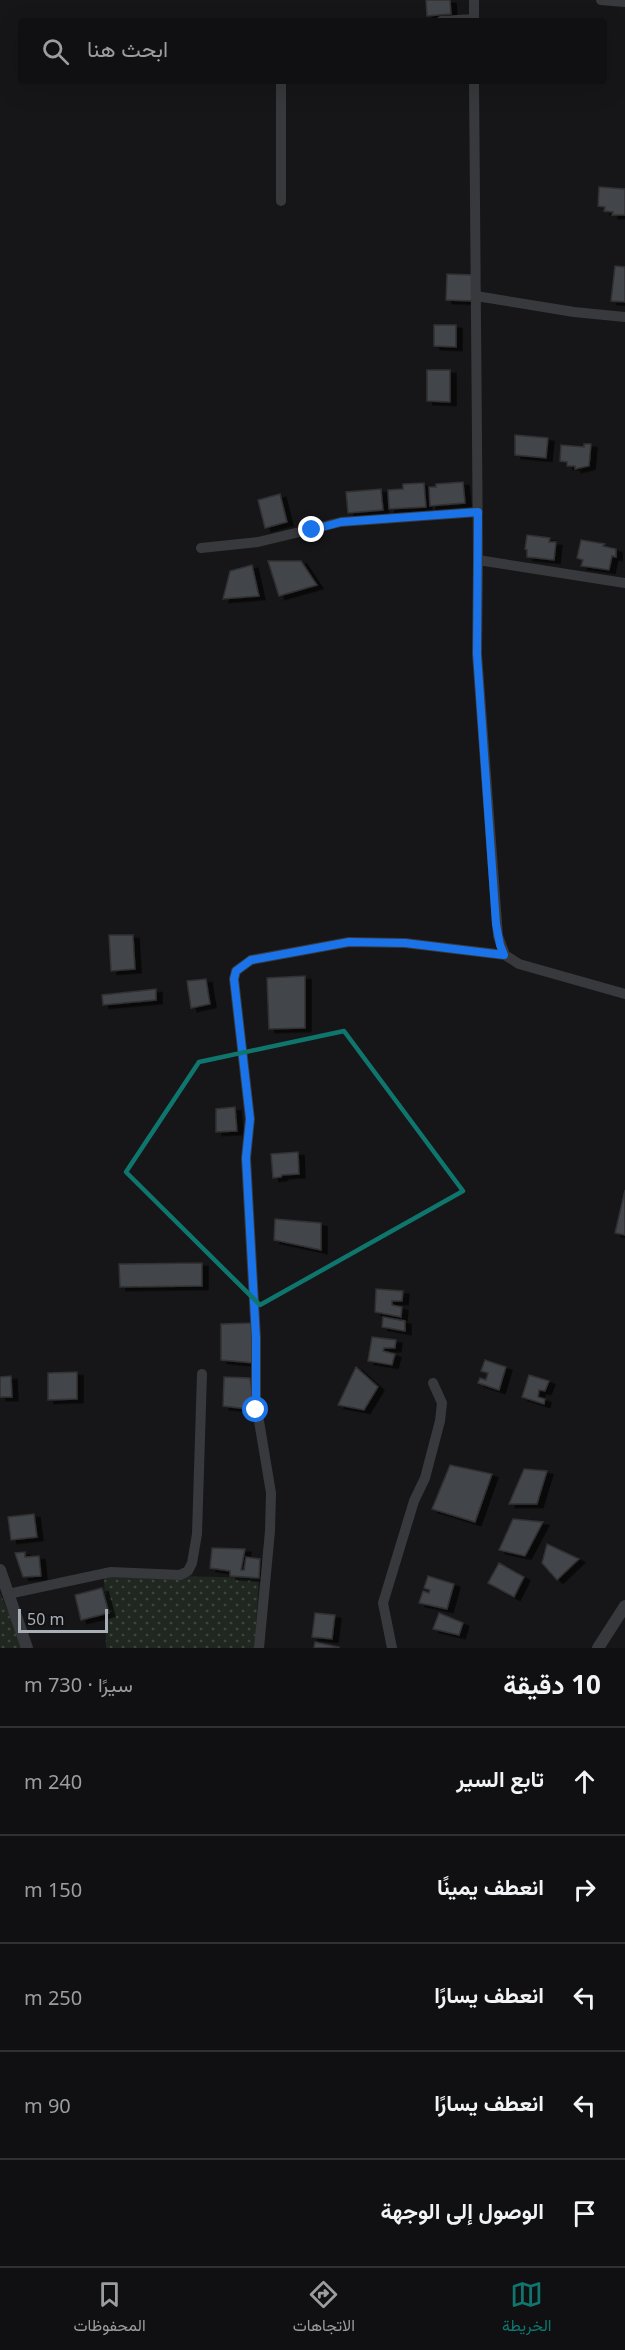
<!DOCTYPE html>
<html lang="ar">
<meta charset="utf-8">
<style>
:root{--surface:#101012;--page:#1e1e20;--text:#f1f3f6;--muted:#9c9d9f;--line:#303032;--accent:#0f766e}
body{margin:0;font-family:"Noto Sans",Vazirmatn,sans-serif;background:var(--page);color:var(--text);direction:rtl}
.scale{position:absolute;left:18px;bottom:15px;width:90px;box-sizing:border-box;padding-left:6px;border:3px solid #a9afb7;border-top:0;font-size:16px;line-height:21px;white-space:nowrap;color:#a9afb7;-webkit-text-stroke:4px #111113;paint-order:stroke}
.stop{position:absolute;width:18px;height:18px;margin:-14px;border:4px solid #1a73e8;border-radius:50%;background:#fff}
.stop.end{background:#1a73e8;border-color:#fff;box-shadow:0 2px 6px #0008}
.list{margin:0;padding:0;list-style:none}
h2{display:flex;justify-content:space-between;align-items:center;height:78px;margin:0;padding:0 24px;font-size:26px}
h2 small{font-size:20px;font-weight:400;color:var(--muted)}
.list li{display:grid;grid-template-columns:39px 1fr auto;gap:18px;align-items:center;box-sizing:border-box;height:108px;padding:0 24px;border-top:2px solid var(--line)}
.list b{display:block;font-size:22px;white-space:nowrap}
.list em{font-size:20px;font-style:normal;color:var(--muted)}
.icon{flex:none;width:33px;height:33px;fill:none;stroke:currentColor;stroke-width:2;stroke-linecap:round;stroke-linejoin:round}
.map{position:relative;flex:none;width:625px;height:1648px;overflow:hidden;direction:ltr}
.search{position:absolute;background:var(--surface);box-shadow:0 6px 24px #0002;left:18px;right:18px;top:18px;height:66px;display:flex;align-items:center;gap:15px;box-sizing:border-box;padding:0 21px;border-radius:6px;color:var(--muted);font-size:22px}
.sheet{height:618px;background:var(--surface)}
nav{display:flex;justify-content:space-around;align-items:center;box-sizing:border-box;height:84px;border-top:2px solid var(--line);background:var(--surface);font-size:16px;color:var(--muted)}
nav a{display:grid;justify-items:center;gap:3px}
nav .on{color:var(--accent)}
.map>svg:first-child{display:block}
.grass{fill:url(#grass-dots)}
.building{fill:#434448;stroke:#303033;stroke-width:1.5;filter:url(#shadow)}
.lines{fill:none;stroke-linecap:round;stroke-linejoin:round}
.minor{stroke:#37393c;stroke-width:10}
.tertiary{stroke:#37393c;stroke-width:12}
.route{stroke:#1a73e8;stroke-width:8}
.marked{fill:none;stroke:#0f766e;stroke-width:4.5;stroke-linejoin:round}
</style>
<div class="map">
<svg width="625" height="1648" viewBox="0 0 625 1648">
<defs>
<pattern id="grass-dots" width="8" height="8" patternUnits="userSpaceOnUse" patternTransform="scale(1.5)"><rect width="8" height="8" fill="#202720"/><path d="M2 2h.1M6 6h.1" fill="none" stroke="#3e443e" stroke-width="1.8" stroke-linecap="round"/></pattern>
<filter id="shadow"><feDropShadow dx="6" dy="3.5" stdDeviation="0" flood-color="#0009"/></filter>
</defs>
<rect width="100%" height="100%" fill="#161618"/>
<path class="grass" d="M104 1574 259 1578 255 1648H106Z
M0 1593 24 1648H0Z"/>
<path class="building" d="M426 0H450L451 14 427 16Z
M599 187 625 189V215H612L613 212 604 211 605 207 598 206Z
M615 266 625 267V302L611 301Z
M447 274 474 275 472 301 446 300Z
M434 325H456V347L434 346Z
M427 370H450V402L427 401Z
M515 435 548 438 546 458 515 455Z
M584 444H591L589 466 575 469V466H567V462L560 461 561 445 584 447Z
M463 482 465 503 430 506 429 487H436V484Z
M424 483 426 507 389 509 388 490 403 489V484Z
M381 489 383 510 348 513 346 492Z
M280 494 287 522 265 528 258 500Z
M527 535 550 538 549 542H556L554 560 527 557V550L525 549Z
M581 540 605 544 603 546 616 549V557L612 556 609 570 581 566 583 560 577 558Z
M268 561H301L317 585 279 596Z
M252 565 259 596 223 599 230 571Z
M109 935H133L135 969 111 971Z
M305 976V1028L269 1029 267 978Z
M206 979 210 1004 191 1008 187 981Z
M156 989V1000L103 1005 102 995Z
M235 1107 237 1131 216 1132V1109Z
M298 1152 299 1174 282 1175 281 1177 273 1178 271 1154Z
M625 1190V1235L615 1233Z
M275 1219 321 1223V1250L274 1240Z
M202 1263V1286L120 1287 119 1264Z
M376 1289 403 1291 402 1301H392V1305L402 1307 401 1317 375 1312Z
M383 1317 405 1321V1331L382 1327Z
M252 1323 253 1363 221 1360V1324Z
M372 1337 396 1340 395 1348H384L383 1351 395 1354 392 1365 368 1361Z
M485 1360 506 1367 499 1390 478 1383 480 1378 486 1380 488 1373 481 1371Z
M356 1367 378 1387 364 1410 338 1405Z
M77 1372V1399L48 1400V1373Z
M529 1375 549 1381 545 1391 539 1390 538 1397 545 1399 544 1404 522 1397Z
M11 1376 12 1397H0V1377Z
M224 1377 250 1378 255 1410 223 1406Z
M450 1465 492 1474 475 1522 432 1509Z
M524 1469 547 1471 537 1504H509Z
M34 1514 37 1537 11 1540 8 1517Z
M513 1519 543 1522 525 1556 499 1550Z
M547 1544 579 1559 557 1580 542 1563Z
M212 1548 245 1549 241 1570H244L246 1557 260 1559 259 1578 230 1576V1571L210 1568Z
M25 1552V1557L39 1556 41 1576 23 1577 15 1553Z
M499 1563 524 1577 514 1597 488 1583Z
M428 1576 454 1584 447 1609 419 1603 423 1591 429 1593 430 1590 424 1588Z
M102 1588 109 1613 81 1620 75 1595Z
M315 1613 335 1615 332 1639 312 1637Z
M439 1613 463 1623 459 1635 433 1629Z
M315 1642 339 1647V1648H314Z"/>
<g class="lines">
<path class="minor" d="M474 0V21
M601 0 625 2
M441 21 474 19
M281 81V201
M474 81 478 560 477 654 498 936 505 955 519 964 625 994
M476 296 574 312 625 317
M201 548 258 542 341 522 478 512
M478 560 625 583
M8 1594 111 1572 180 1575 188 1571 192 1563 197 1534 202 1374
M259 1648 270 1531 271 1493 256 1403V1338L246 1158 250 1119 234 979 236 971 251 960 349 942 405 943 505 955
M392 1648 383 1603 414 1501 425 1478 440 1421 442 1403 433 1383"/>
<path class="tertiary" d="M0 1570 27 1648
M598 1648 625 1606"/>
</g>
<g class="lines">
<path class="route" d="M256 1410V1338L246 1158 250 1119 234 979 236 971 251 960 349 942 405 943 504 955 500 945 496 924 477 654 478 512 341 522 312 530"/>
</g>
<path class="marked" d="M344 1031 463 1191 260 1305 126 1172 199 1062Z"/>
</svg>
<div class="scale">50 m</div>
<div class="stop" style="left:256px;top:1410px"></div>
<div class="stop end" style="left:312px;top:530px"></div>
<div class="search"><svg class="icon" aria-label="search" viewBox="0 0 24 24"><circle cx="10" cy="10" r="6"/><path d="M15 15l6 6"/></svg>ابحث هنا</div>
</div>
<section class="sheet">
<h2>10 دقيقة<small>سيرًا · 730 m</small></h2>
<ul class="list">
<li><svg class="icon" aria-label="ahead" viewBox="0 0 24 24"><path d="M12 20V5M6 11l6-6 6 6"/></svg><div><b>تابع السير</b></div><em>240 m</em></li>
<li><svg class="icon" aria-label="right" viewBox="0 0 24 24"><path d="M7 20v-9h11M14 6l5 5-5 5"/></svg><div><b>انعطف يمينًا</b></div><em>150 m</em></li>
<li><svg class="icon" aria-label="left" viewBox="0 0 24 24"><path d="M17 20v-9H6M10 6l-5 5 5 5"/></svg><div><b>انعطف يسارًا</b></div><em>250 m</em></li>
<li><svg class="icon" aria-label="left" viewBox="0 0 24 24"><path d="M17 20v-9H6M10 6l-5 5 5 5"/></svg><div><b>انعطف يسارًا</b></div><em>90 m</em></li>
<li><svg class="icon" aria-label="arrive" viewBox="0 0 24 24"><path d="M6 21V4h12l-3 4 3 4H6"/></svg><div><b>الوصول إلى الوجهة</b></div></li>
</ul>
</section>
<nav>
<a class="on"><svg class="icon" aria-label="map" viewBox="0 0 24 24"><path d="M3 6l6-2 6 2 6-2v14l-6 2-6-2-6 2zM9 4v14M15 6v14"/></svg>الخريطة</a>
<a><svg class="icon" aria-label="directions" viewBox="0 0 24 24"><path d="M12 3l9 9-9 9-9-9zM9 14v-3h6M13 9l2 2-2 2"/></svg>الاتجاهات</a>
<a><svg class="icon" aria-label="saved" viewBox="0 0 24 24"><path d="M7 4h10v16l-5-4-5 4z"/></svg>المحفوظات</a>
</nav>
